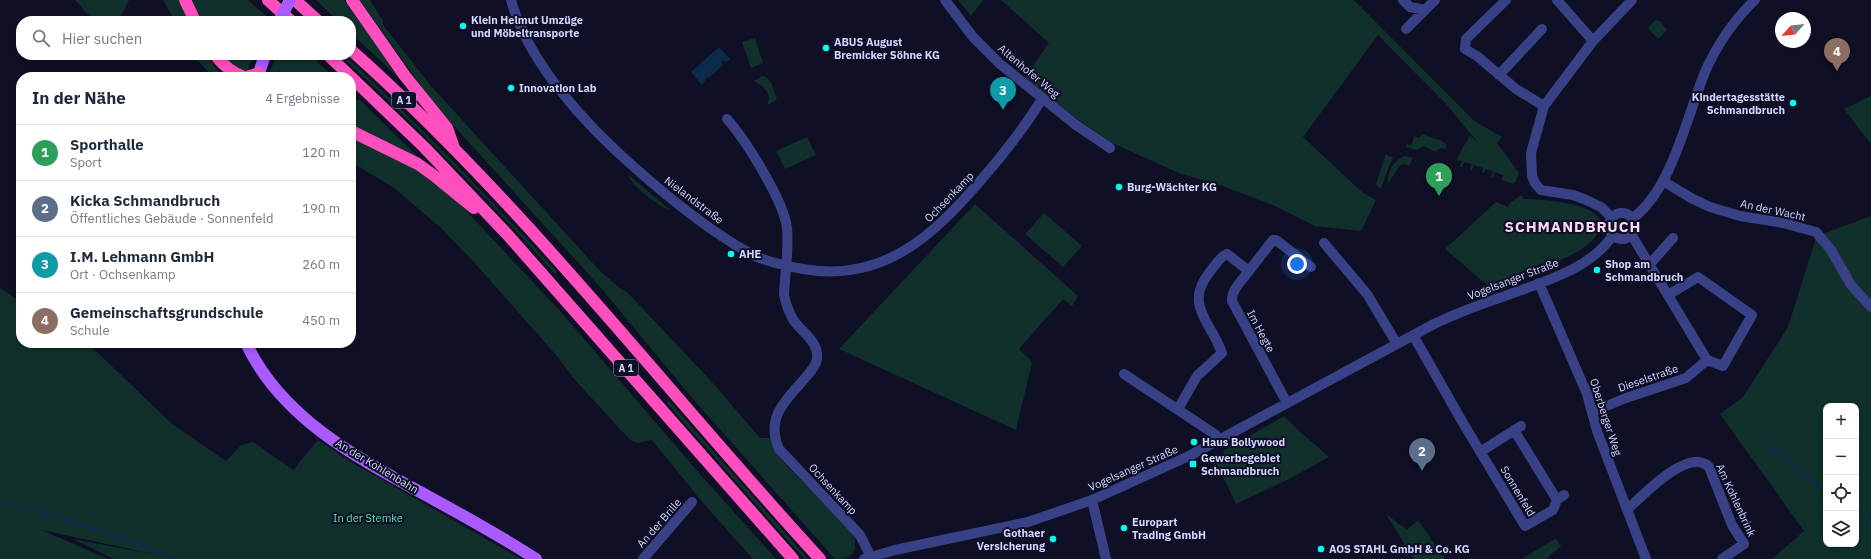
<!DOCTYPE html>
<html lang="de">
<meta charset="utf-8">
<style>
:root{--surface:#fff;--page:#f2f2f3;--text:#1f2937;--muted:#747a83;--line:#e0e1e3;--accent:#11898b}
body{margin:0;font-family:"IBM Plex Sans",sans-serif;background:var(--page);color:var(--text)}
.controls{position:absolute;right:12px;bottom:12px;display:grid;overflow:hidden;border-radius:8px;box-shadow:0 2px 6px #0003}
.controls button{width:36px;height:36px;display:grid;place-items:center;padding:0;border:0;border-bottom:1px solid var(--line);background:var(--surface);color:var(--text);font:20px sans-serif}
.compass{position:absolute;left:1775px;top:12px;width:36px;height:36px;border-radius:50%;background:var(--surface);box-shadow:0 2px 6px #0003;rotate:243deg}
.you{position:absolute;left:1297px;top:264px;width:14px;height:14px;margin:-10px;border:3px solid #fff;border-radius:50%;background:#1a73e8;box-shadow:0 0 0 6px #1a73e833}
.badge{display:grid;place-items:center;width:26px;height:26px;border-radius:50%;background:var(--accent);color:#fff;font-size:13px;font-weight:700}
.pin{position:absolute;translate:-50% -33px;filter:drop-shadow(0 1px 2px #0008)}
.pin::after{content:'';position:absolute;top:21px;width:14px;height:12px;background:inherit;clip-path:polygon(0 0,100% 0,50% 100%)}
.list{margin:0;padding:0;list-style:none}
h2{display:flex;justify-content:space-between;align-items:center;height:52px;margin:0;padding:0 16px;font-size:17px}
h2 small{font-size:13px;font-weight:400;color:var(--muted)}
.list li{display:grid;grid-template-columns:26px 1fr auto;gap:12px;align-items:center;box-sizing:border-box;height:56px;padding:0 16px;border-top:1px solid var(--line)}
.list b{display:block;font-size:15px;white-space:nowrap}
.list p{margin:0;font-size:13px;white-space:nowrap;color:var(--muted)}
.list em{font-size:13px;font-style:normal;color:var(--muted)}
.icon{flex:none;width:22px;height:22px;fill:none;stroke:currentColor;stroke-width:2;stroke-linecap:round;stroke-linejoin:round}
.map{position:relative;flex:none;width:1871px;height:559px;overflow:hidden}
.search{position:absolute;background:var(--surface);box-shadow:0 2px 6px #0003;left:16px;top:16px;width:340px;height:44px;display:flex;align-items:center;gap:10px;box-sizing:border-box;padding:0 14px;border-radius:16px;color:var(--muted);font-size:15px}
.panel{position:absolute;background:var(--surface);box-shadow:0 2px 6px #0003;left:16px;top:72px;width:340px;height:276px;border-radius:16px}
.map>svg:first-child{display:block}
.green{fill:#11302b;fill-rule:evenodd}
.water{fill:#0b2b49}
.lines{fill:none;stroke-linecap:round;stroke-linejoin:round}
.stream{stroke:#0b2b49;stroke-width:2.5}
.minor{stroke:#394186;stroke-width:10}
.major{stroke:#a95bff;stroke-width:12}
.highway{stroke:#ff4fbe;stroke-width:12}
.major-bridge{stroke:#a95bff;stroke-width:12}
.poi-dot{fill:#00fff2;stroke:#0f0f26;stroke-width:1.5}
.labels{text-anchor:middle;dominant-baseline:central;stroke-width:4;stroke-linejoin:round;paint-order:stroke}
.shield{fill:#0f0f26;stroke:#999abe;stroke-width:1}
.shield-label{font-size:10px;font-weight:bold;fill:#d4d5ff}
.poi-label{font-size:11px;font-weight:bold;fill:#d4d5ff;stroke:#0f0f26;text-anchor:start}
.street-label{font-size:11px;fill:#d4d5ff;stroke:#0f0f26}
.park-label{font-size:11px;fill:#5de2ad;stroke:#0f0f26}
.district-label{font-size:15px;font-weight:bold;letter-spacing:1px;fill:#ffd6f6;stroke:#0f0f26}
</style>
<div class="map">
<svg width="1871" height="559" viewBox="0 0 1871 559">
<rect width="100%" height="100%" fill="#0f0f26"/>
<path class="green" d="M75 0H129C118 24 120 21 94 21Z
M163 0H179L189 21H175Z
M191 0H248L272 21H201Z
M316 0H344L401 80 351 33V21H338Z
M360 0H370L383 21V25L432 87 599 270 622 290 626 291 711 381 760 438H770L775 451 784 463 857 538 855 539V549L852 554 845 559 843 556V559H835L692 398 602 289 434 104Z
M958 0H983L971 16Z
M1001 0H1354L1473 120 1502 137 1497 143 1519 173 1516 181 1513 184 1502 180 1503 175 1495 172 1493 178 1491 177 1493 171 1485 169 1484 173 1482 172 1483 168 1474 165 1472 170H1470L1472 164 1464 162 1462 167H1460L1462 161 1457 160C1460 150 1466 144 1470 135L1479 144 1447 105 1378 35 1303 137 1363 193 1376 200 1361 231 1315 226 1275 206 1220 185 1181 174 1110 142 1050 99 1025 77 1049 43Z
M1655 20 1660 21 1667 30 1658 39 1648 28Z
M755 38 763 63 751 68 742 42Z
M193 55H206L223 77H213Z
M218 55H253L247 72H242Z
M277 55H310L334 77H267Z
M340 55H344C419 124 488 197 557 272L555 274C487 198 415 124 340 55Z
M762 76C773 78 772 89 777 98L775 101 768 105 767 104C773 94 763 86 754 81Z
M351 96 357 101 359 99 418 157 351 126Z
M1871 96V144L1844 109Z
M1422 134 1442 141 1447 145 1446 149 1441 148 1435 152 1424 146 1417 150 1406 147V144L1412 145 1414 136 1419 138Z
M351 135 410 164 456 200 560 311 699 473 776 559H753L704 504 652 440 637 443 630 440 575 380 557 356 471 259 441 228 394 188 351 162Z
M807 137 816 155 785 169 776 151Z
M1386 154 1393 158 1389 166 1381 188H1379L1376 184Z
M1405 156 1413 158 1409 166 1404 164 1400 165 1388 184C1386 174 1394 159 1405 156Z
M629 175 670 210C662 209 629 184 629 175Z
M1521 195 1524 199C1540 199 1622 203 1596 236 1584 252 1560 260 1543 267L1542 263 1492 285 1494 291 1445 249 1496 202 1508 207 1510 203Z
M975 204 1078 296 1072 306 1063 299 1019 349 1032 362 1016 430 839 349Z
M1044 213 1082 246 1063 267 1025 234Z
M1871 216V305L1853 285 1823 234Z
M1817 235 1871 309V559H1772L1804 531 1720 414 1743 397 1788 327ZM1826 406H1856V544H1826Z
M0 288 21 302V343H84L97 352 172 424 226 461 241 445 253 442 293 470 318 440 351 462 521 559H114L73 539 162 556 42 530 108 559H0Z
M669 401 808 559H805L789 542 667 403Z
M1284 416 1297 429 1329 457 1291 478 1236 504 1216 462 1226 457 1223 451Z
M1386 514 1407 530 1418 520 1445 559H1414Z
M1556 538 1561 546 1546 559H1522Z"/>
<path class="water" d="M719 47 730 59 726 62 724 60 721 63 723 65 709 78 708 77 705 80V81L702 85 691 72Z"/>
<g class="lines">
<path class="stream" d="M1766 441 1772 450 1790 462 1826 492
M0 502 40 512 137 543 174 559
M1856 511 1871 520"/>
<path class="minor" d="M511 0C528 63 586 125 634 167 670 199 709 231 751 254 766 262 786 266 803 269 883 283 933 236 981 180 1004 154 1024 128 1042 99
M945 0 973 37 1000 64 1076 125 1110 148
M1403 0 1410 7 1425 10
M1506 0 1466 39 1465 49 1477 56 1516 89 1544 106
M1557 0 1593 41
M1406 29 1435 0
M1499 75 1542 29
M727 119C745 139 784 201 787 228 789 250 785 273 784 295 786 304 789 313 794 321 803 333 819 342 817 359 816 366 810 372 806 377 786 400 765 417 779 449L860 535 871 557
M1663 181 1691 198 1710 207 1740 216 1783 223 1816 232 1831 250 1851 285 1871 307
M1609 226a13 13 0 1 1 26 0a13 13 0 1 1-26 0Z
M1612 218 1601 207 1584 199 1573 195 1541 190 1535 183 1532 176 1531 153 1544 106 1593 41 1632 0
M1633 218C1672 189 1687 116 1705 72 1717 45 1734 20 1755 0
M1630 236 1634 239 1707 360
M1324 243 1367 294 1397 344
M1650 264 1673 238
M1249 271 1273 240H1276L1311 267
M1539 283 1587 394 1597 431 1646 559
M1413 335 1463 423 1525 526 1553 510 1557 500 1564 495
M1124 374 1216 435 1219 440
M1178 409 1197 376 1222 353C1211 322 1184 305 1209 273 1214 267 1219 257 1227 254L1249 271C1243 279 1231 290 1232 301L1287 403
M1592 412 1626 398 1686 378 1707 360 1723 366 1752 315 1698 277 1668 295
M1514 430 1557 500
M1480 452 1521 426
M1092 500 1106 559
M1627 510C1642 496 1689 446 1709 467L1732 525 1744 544 1722 559
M643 559 692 502
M864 559 895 550 1028 522 1092 500 1189 456 1434 324C1457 313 1481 304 1505 296 1542 282 1590 270 1613 235"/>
<path class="major" d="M259 77V73L265 55
M246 343C282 420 360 459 431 498 466 517 502 537 536 559"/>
<path class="highway" d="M185 0 195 21
M268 0 291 21
M295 0 318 21
M352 0 405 76 447 128 454 148
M351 50C524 204 664 389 820 559
M215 55C223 65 232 73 244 77
M328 55 424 147 506 233 793 559
M247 77 259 73 261 77
M351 131 418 164 436 177 474 208"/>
<path class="major-bridge" d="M279 21 290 0"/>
</g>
<g class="poi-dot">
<circle cx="463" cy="26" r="4"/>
<circle cx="826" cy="48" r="4"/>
<circle cx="511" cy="88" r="4"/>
<circle cx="1793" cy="103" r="4"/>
<circle cx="1119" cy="187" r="4"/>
<circle cx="731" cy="254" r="4"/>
<circle cx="1597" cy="270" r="4"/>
<circle cx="1194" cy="442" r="4"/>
<rect x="1189" y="460" width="8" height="8" rx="2"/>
<circle cx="1124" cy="528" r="4"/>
<circle cx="1053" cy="539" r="4"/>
<circle cx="1321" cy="549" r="4"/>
</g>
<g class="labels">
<g class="shield">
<rect x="392" y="92" width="24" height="16" rx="3"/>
<rect x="614" y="360" width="24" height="16" rx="3"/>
</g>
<g class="shield-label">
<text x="404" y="100">A 1</text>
<text x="626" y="368">A 1</text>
</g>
<g class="poi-label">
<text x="471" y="20">Klein Helmut Umzüge<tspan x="471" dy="13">und Möbeltransporte</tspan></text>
<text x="834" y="42">ABUS August<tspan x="834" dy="13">Bremicker Söhne KG</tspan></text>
<text x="519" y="88">Innovation Lab</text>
<text x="1785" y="97" text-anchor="end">Kindertagesstätte<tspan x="1785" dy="13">Schmandbruch</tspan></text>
<text x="1127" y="187">Burg-Wächter KG</text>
<text x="739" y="254">AHE</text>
<text x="1605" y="264">Shop am<tspan x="1605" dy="13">Schmandbruch</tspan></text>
<text x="1202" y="442">Haus Bollywood</text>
<text x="1201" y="458">Gewerbegebiet<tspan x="1201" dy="13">Schmandbruch</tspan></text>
<text x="1132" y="522">Europart<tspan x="1132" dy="13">Trading GmbH</tspan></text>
<text x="1045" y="533" text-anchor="end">Gothaer<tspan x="1045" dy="13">Versicherung</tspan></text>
<text x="1329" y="549">AOS STAHL GmbH &amp; Co. KG</text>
</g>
<g class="street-label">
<text transform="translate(1029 71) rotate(40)">Altenhofer Weg</text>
<text transform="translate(949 197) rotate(-46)">Ochsenkamp</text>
<text transform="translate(694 200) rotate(37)">Nielandstraße</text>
<text transform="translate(1773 210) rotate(12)">An der Wacht</text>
<text transform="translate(1513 279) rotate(-21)">Vogelsanger Straße</text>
<text transform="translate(1261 331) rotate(62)">Im Hegte</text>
<text transform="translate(1648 378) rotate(-19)">Dieselstraße</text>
<text transform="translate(1606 417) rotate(72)">Oberberger Weg</text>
<text transform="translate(377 466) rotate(31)">An der Kohlenbahn</text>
<text transform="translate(1133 468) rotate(-24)">Vogelsanger Straße</text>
<text transform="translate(833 489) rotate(47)">Ochsenkamp</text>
<text transform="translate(1518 491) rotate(59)">Sonnenfeld</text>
<text transform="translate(1736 500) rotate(65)">Am Kohlenbrink</text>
<text transform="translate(659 523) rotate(-49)">An der Brille</text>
</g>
<g class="park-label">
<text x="368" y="518">In der Stemke</text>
</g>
<g class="district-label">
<text x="1573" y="226">SCHMANDBRUCH</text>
</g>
</g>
</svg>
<div class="controls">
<button>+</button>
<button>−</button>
<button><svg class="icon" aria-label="locate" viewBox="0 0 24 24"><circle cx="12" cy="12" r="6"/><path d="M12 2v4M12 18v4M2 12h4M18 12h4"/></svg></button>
<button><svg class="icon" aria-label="layers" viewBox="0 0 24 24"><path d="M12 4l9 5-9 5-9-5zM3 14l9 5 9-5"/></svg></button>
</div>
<svg class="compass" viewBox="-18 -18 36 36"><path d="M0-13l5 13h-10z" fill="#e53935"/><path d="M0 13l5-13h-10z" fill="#747a83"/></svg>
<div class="you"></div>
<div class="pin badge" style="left:1439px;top:196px;background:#2e9e5b">1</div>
<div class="pin badge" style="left:1422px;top:471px;background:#5c6f8a">2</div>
<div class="pin badge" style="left:1003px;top:110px;background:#0f9aa8">3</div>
<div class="pin badge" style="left:1837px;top:71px;background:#8d6e63">4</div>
<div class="search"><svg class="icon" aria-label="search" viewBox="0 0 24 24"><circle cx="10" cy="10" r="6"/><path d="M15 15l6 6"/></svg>Hier suchen</div>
<section class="panel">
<h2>In der Nähe<small>4 Ergebnisse</small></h2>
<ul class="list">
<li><span class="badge" style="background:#2e9e5b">1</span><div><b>Sporthalle</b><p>Sport</p></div><em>120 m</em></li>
<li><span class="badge" style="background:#5c6f8a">2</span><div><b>Kicka Schmandbruch</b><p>Öffentliches Gebäude · Sonnenfeld</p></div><em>190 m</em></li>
<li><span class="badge" style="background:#0f9aa8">3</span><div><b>I.M. Lehmann GmbH</b><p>Ort · Ochsenkamp</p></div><em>260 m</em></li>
<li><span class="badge" style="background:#8d6e63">4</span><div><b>Gemeinschaftsgrundschule</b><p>Schule</p></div><em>450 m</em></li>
</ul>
</section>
</div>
